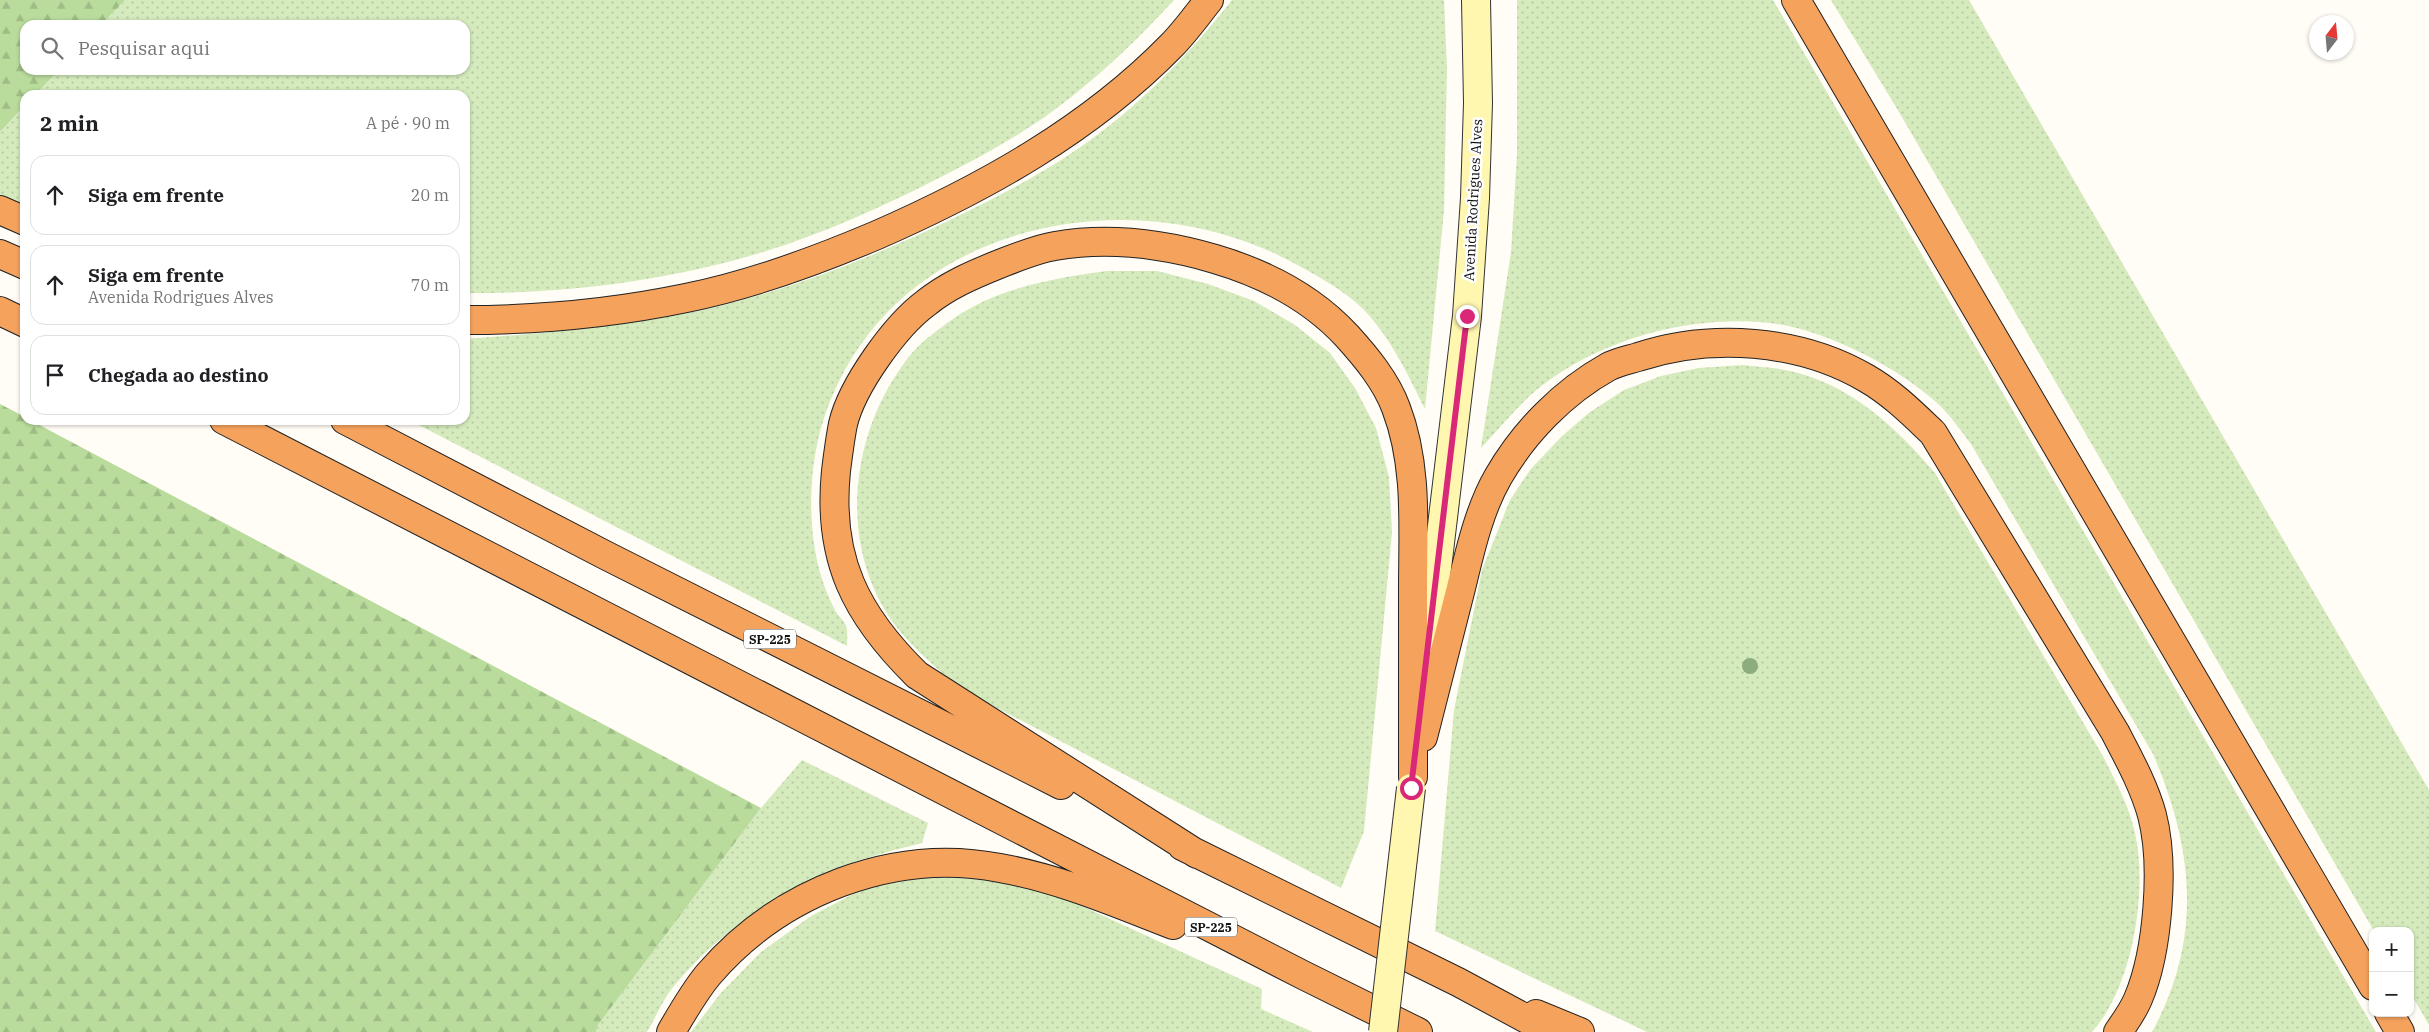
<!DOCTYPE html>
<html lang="pt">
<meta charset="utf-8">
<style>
:root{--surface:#fff;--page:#f2f2f2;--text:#202124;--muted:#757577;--line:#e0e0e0}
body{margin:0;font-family:"IBM Plex Serif",serif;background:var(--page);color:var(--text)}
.controls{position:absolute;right:15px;bottom:15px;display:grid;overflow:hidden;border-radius:10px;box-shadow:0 1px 4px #0004}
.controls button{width:45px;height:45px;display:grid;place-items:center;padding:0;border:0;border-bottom:1px solid var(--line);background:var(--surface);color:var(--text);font:25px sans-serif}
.compass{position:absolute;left:2309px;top:15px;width:45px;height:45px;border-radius:50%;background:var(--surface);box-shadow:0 1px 4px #0004;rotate:16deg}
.stop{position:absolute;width:15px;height:15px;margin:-11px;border:4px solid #db2777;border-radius:50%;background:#fff}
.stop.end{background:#db2777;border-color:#fff;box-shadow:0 1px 5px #0008}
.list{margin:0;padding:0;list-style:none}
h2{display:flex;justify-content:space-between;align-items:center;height:65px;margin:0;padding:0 20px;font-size:21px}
h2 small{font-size:16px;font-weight:400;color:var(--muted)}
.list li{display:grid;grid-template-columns:32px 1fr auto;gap:15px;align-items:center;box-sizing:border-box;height:80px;margin:0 10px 10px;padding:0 10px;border:1px solid var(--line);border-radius:15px}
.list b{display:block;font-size:19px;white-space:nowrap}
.list p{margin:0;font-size:16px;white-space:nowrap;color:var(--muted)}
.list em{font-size:16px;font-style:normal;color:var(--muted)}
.icon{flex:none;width:28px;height:28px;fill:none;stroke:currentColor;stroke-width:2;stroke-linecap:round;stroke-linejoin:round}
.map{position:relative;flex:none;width:2429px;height:1032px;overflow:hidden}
.search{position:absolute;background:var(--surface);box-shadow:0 1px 4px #0004;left:20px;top:20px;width:450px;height:55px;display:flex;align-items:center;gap:12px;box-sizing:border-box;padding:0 18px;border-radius:15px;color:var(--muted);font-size:19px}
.panel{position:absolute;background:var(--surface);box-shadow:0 1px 4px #0004;left:20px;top:90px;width:450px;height:335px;border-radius:15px}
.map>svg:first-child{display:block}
.grass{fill:url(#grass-dots)}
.forest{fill:url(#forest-firs)}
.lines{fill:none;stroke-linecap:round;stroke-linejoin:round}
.secondary-casing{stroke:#333;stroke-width:30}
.highway-casing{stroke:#222;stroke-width:30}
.secondary{stroke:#fff6b0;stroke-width:28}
.highway{stroke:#f5a25d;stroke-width:28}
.secondary-bridge-casing{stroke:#333;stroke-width:30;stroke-linecap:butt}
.secondary-bridge{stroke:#fff6b0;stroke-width:28}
.tree{fill:#8dad7f}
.route{stroke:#db2777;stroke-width:6}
.labels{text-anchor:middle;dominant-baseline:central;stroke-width:5;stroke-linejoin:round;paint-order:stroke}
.shield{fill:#fff;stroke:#585858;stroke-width:1}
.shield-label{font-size:12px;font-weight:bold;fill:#111}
.street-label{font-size:14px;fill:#111;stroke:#fff}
</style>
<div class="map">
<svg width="2429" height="1032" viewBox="0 0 2429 1032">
<defs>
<pattern id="grass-dots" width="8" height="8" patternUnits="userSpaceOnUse" patternTransform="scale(1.25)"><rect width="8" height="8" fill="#d5ebbd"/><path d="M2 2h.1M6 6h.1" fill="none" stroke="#b6c8a1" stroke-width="1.8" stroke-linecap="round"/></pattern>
<pattern id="forest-firs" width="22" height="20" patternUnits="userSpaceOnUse" patternTransform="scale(1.25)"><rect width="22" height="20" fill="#b9dc9c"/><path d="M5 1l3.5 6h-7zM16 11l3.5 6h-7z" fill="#9ebc85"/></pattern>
</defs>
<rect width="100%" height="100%" fill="#fffdf5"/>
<path class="grass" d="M125 0H1174C1142 35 1108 68 1070 98 1029 131 982 156 935 180 880 208 822 234 763 252 669 281 563 294 465 293V95H35L59 70H465V25H101Z
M1232 0H1444L1447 68 1444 210 1425 409C1408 375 1392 340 1365 311 1346 291 1314 274 1290 261 1120 172 879 228 821 428 808 475 807 534 823 582 826 591 830 601 835 610 837 615 844 620 846 626 848 631 847 640 847 646L409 420H465V339C534 334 604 328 672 316 762 300 849 267 931 229 990 201 1049 172 1101 132 1150 95 1194 48 1232 0Z
M1517 0H1773L2376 1032H2152C2203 938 2194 850 2153 754L1971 444C1961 431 1950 415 1938 404 1898 367 1824 329 1770 323 1695 315 1612 336 1551 379 1524 397 1503 425 1481 448L1511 252 1517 154Z
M1831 0H1969L2429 790V1025L2410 992V931H2374L1899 112Z
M25 105V208L0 199V132Z
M1107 271H1157L1208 284 1254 301 1295 325 1330 353 1355 388 1376 428 1389 477 1392 532 1364 831 1341 888 959 688C936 667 910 646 892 621 836 540 851 427 912 353 922 341 940 328 953 319 997 288 1054 278 1107 271Z
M1743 365C1757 367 1772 367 1785 370 1848 382 1895 426 1935 473L2103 756C2114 779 2128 803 2134 829 2149 887 2133 987 2092 1032H1647L1435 931 1454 710 1482 570 1510 500 1530 470 1561 437 1590 412 1624 390 1661 376 1699 368Z
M802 760 928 823 922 843C887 852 850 861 817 877 764 903 712 940 674 986 663 999 656 1017 647 1032H596L598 1025 761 808Z
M929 877 990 879 1056 894 1262 989 1261 1009 1313 1032H691L720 994 761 952 811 916 865 888Z"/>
<path class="forest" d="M0 0H125L101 25H25V70H59L35 95H25V105L0 132Z
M0 404 25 417V420H30L761 808 598 1025 596 1032H0Z"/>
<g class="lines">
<defs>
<path id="secondary" d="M1422 694 1467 316 1475 198 1478 103 1476 0"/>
<path id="highway" d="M1796 0 2373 986
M0 210 25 221
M0 254 25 265
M0 311 25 323
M465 320C539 320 614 313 686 298 751 285 816 261 877 235 984 188 1089 130 1172 45 1185 32 1197 15 1209 0
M224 420 1303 975 1418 1032
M345 420 607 556 1061 785
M1423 737C1436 687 1448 638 1461 588 1470 551 1479 510 1498 477 1524 432 1563 392 1608 367 1617 362 1628 360 1638 357 1711 333 1799 339 1866 378 1892 393 1912 413 1933 433L2115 732C2129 759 2144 786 2152 815 2165 865 2158 952 2138 999 2133 1011 2125 1022 2118 1032
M1182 846 1458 982 1551 1032
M1197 854 917 675C856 615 827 559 836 471 838 455 840 439 843 424 852 386 895 326 926 303 947 286 972 275 997 265 1015 258 1036 249 1055 246 1107 237 1164 244 1215 259 1266 274 1311 297 1347 336 1366 357 1386 381 1396 408 1418 465 1413 528 1413 588 1413 651 1413 714 1413 777
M2389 1013 2400 1032
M1536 1014 1580 1032
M671 1032C682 1013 694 992 708 975 779 892 893 847 1000 868 1061 879 1116 903 1173 925"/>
</defs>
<use href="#secondary" class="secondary-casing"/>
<use href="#highway" class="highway-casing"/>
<use href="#secondary" class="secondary"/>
<use href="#highway" class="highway"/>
<defs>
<path id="secondary-bridge" d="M1383 1032 1411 788"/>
</defs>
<use href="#secondary-bridge" class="secondary-bridge-casing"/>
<use href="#secondary-bridge" class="secondary-bridge"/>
</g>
<circle class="tree" cx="1750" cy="666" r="8"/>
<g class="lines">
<path class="route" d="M1411 788 1467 316"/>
</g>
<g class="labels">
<g class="shield">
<rect x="744" y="629.5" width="52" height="19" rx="4"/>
<rect x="1185" y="917.5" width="52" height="19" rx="4"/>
</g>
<g class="shield-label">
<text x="770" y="639">SP-225</text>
<text x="1211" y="927">SP-225</text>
</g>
<g class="street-label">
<text transform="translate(1473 200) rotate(-87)">Avenida Rodrigues Alves</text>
</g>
</g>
</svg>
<div class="controls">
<button>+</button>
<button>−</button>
</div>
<svg class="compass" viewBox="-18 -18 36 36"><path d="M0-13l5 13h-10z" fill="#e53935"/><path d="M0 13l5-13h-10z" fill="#757577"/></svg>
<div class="stop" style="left:1411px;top:788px"></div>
<div class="stop end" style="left:1467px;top:316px"></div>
<div class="search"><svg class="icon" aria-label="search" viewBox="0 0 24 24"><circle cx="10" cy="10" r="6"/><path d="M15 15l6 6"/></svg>Pesquisar aqui</div>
<section class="panel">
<h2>2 min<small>A pé · 90 m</small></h2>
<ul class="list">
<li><svg class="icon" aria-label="ahead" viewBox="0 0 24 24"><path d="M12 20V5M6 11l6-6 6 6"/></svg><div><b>Siga em frente</b></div><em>20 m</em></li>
<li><svg class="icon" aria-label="ahead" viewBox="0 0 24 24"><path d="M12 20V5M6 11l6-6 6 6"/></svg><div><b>Siga em frente</b><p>Avenida Rodrigues Alves</p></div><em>70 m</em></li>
<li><svg class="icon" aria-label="arrive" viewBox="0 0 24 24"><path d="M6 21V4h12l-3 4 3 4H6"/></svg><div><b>Chegada ao destino</b></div></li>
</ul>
</section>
</div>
